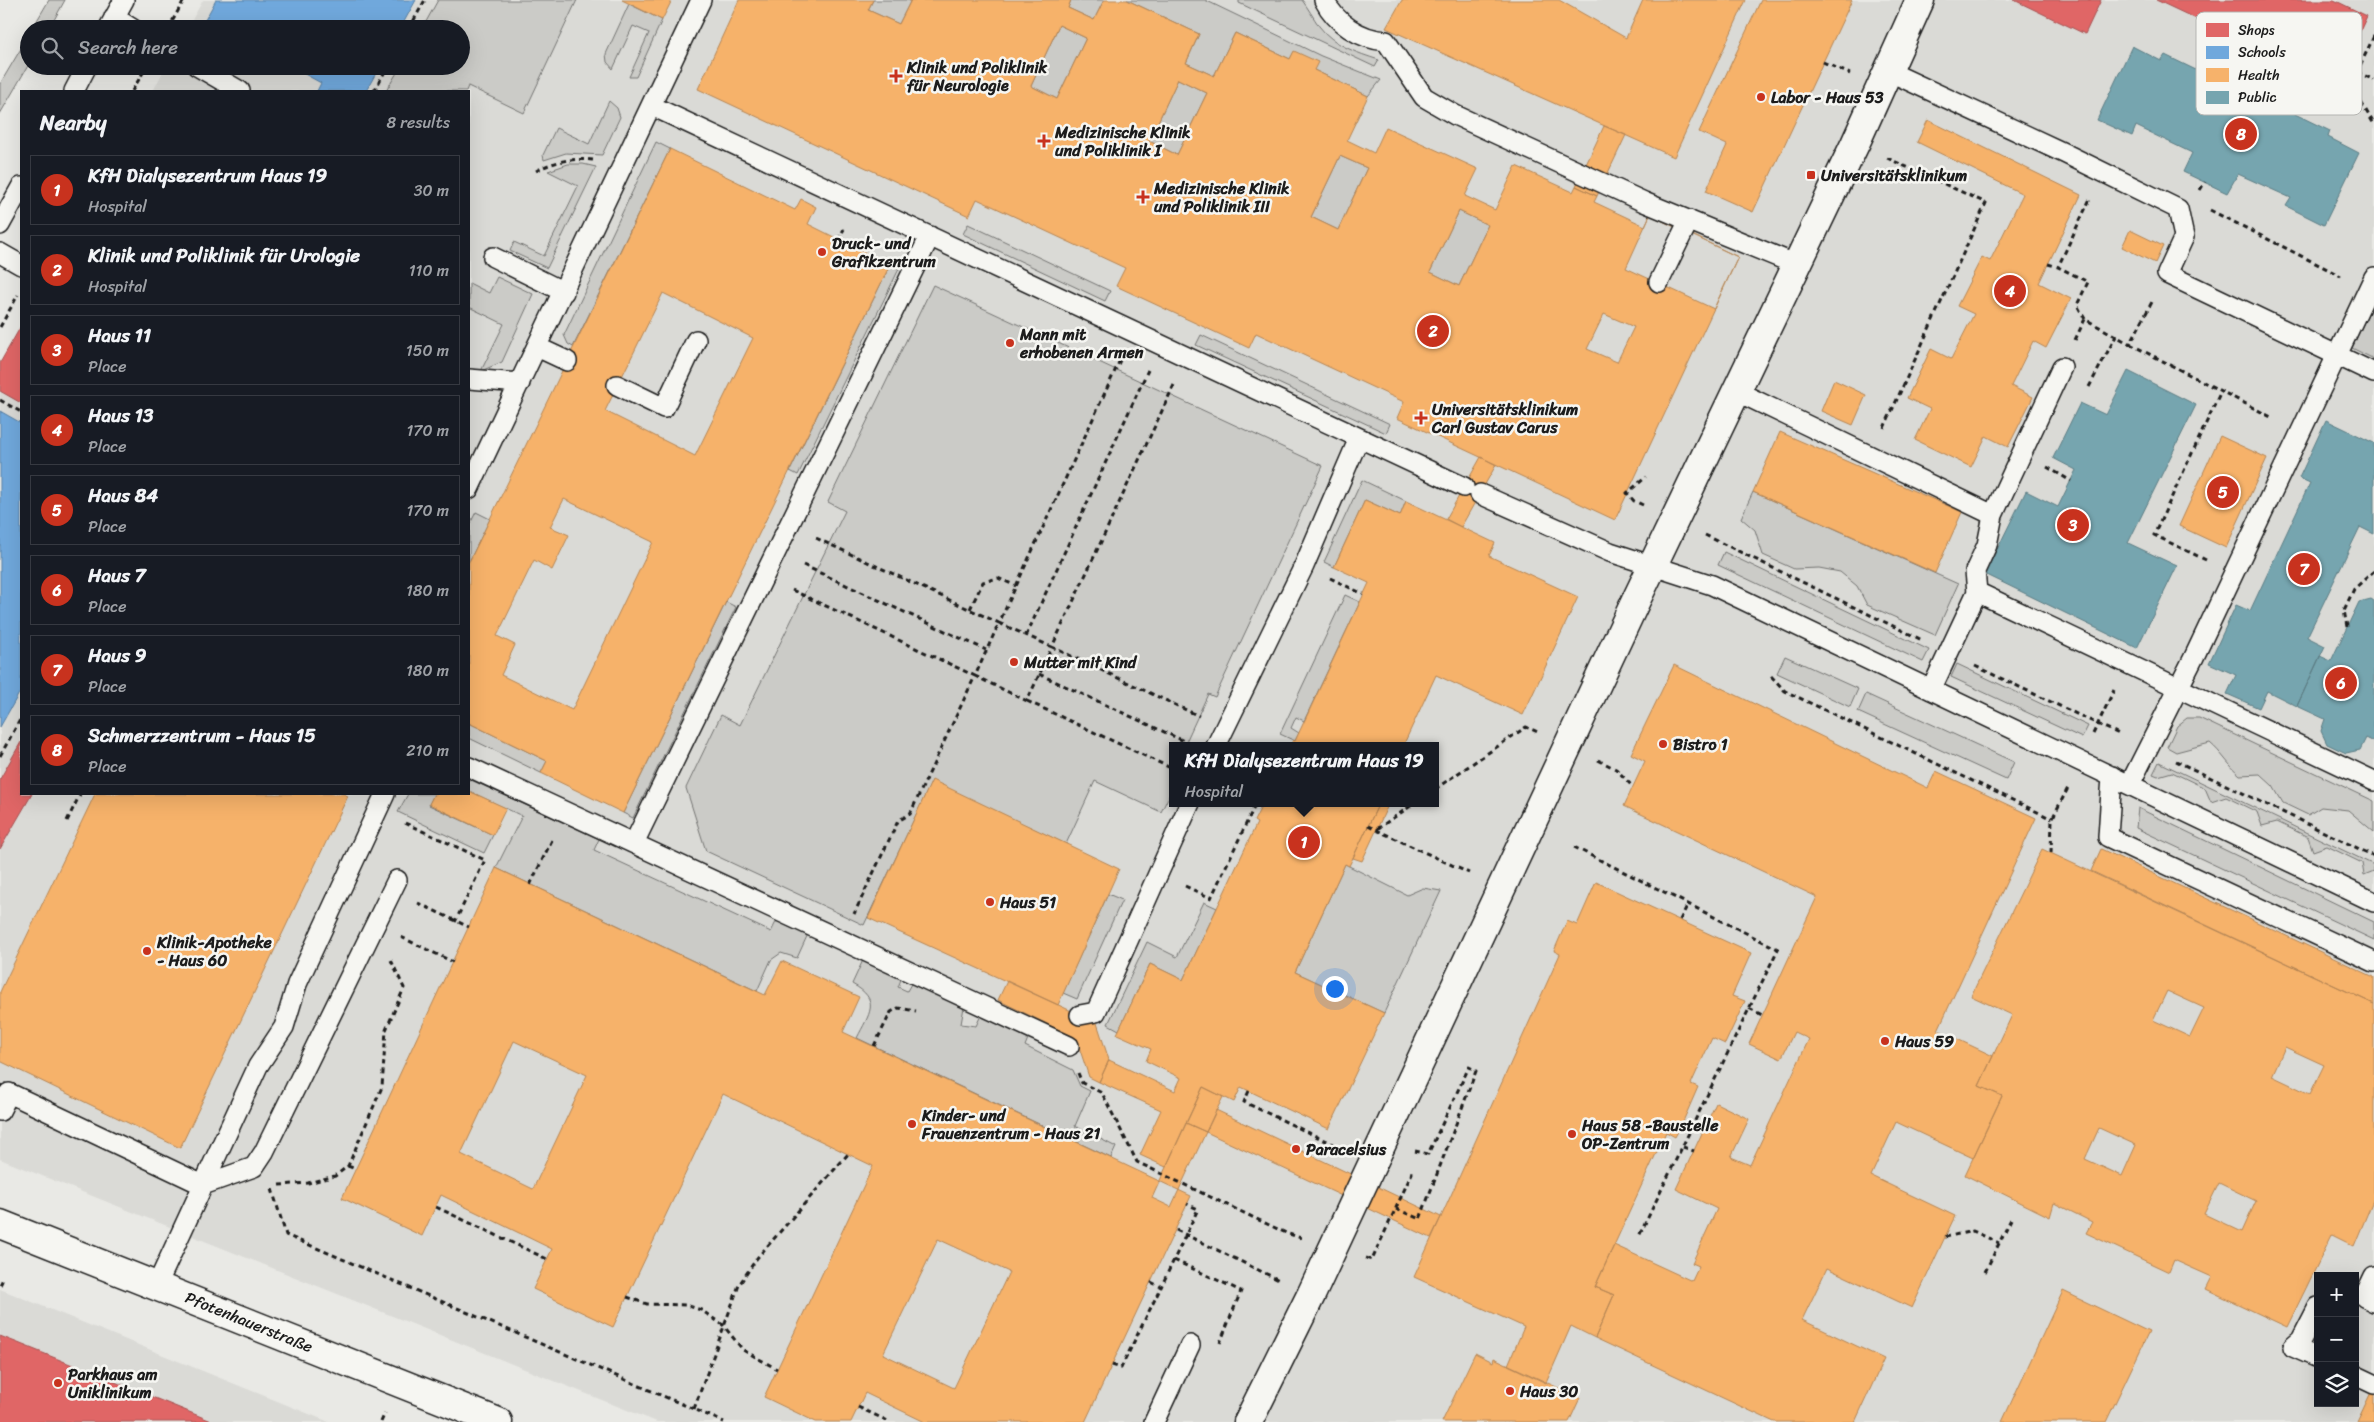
<!DOCTYPE html>
<meta charset="utf-8">
<style>
:root{--surface:#171b24;--page:#242831;--text:#f1f3f6;--muted:#9ea1a6;--line:#363941;--accent:#c8321e}
body{margin:0;font-family:Sriracha,sans-serif;background:var(--page);color:var(--text)}
.controls{position:absolute;right:15px;bottom:15px;display:grid;overflow:hidden;border-radius:0px;box-shadow:0 5px 20px #0002}
.controls button{width:45px;height:45px;display:grid;place-items:center;padding:0;border:0;border-bottom:1px solid var(--line);background:var(--surface);color:var(--text);font:25px sans-serif}
.you{position:absolute;left:1334px;top:988px;width:18px;height:18px;margin:-12px;border:4px solid #fff;border-radius:50%;background:#1a73e8;box-shadow:0 0 0 8px #1a73e833}
.badge{display:grid;place-items:center;width:32px;height:32px;border-radius:50%;background:var(--accent);color:#fff;font-size:16px;font-weight:700}
.pin{position:absolute;translate:-50% -50%;border:2px solid #fff;box-shadow:0 1px 5px #0006}
.popup{position:absolute;left:1169px;top:742px;width:270px;height:65px;box-sizing:border-box;display:grid;place-content:center;border-radius:0px;background:var(--surface);filter:drop-shadow(0 1px 4px #0005);font-size:16px;white-space:nowrap;color:var(--muted)}
.popup b{font-size:19px;color:var(--text)}
.popup::after{content:'';position:absolute;left:50%;top:100%;margin-left:-10px;border:10px solid transparent;border-top-color:var(--surface)}
.list{margin:0;padding:0;list-style:none}
h2{display:flex;justify-content:space-between;align-items:center;height:65px;margin:0;padding:0 20px;font-size:21px}
h2 small{font-size:16px;font-weight:400;color:var(--muted)}
.list li{display:grid;grid-template-columns:32px 1fr auto;gap:15px;align-items:center;box-sizing:border-box;height:70px;margin:0 10px 10px;padding:0 10px;border:1px solid var(--line);border-radius:0px}
.list b{display:block;font-size:19px;white-space:nowrap}
.list p{margin:0;font-size:16px;white-space:nowrap;color:var(--muted)}
.list em{font-size:16px;font-style:normal;color:var(--muted)}
.icon{flex:none;width:28px;height:28px;fill:none;stroke:currentColor;stroke-width:2;stroke-linecap:round;stroke-linejoin:round}
.map{position:relative;flex:none;width:2374px;height:1422px;overflow:hidden}
.search{position:absolute;background:var(--surface);box-shadow:0 5px 20px #0002;left:20px;top:20px;width:450px;height:55px;display:flex;align-items:center;gap:12px;box-sizing:border-box;padding:0 18px;border-radius:28px;color:var(--muted);font-size:19px}
.panel{position:absolute;background:var(--surface);box-shadow:0 5px 20px #0002;left:20px;top:90px;width:450px;height:705px;border-radius:0px}
.map>svg:first-child{display:block}
.built{fill:#dadad6;fill-rule:evenodd}
.green{fill:#cbcbc7;stroke:#747472}
.shops{fill:#e06666;stroke:#a55050}
.schools{fill:#6fa8dc;stroke:#567ea2}
.health{fill:#f6b26b;stroke:#b58553;fill-rule:evenodd}
.public{fill:#76a5af;stroke:#5b7c83}
.lines{fill:none;stroke-linecap:round;stroke-linejoin:round}
.lane-casing{stroke:#1c1c1c;stroke-width:22}
.street-casing{stroke:#1c1c1c;stroke-width:31}
.path{stroke:#1c1c1c;stroke-width:3;stroke-dasharray:5 4;stroke-linecap:butt}
.lane{stroke:#f6f6f2;stroke-width:19}
.street{stroke:#f6f6f2;stroke-width:28}
.poi-dot{fill:#c8321e;stroke:#f6f6f2;stroke-width:2}
.labels{text-anchor:middle;dominant-baseline:central;stroke-width:5;stroke-linejoin:round;paint-order:stroke}
.poi-label{font-size:16px;font-weight:bold;fill:#1c1c1c;stroke:#f6f6f2;text-anchor:start}
.street-label{font-size:16px;fill:#1c1c1c;stroke:#f6f6f2}
.key{fill:#f6f6f2;stroke:#b5b5b2;stroke-width:1}
.key-label{font-size:14px;fill:#1c1c1c}
</style>
<div class="map">
<svg width="2374" height="1422" viewBox="0 0 2374 1422">
<rect width="100%" height="100%" fill="#e9e9e5"/>
<filter id="ink" filterUnits="userSpaceOnUse"><feTurbulence type="fractalNoise" baseFrequency=".02" numOctaves="2"/><feDisplacementMap in="SourceGraphic" scale="10" xChannelSelector="R" yChannelSelector="G"/><feConvolveMatrix kernelMatrix="1 2 1 2 8 2 1 2 1" color-interpolation-filters="sRGB"/></filter>
<g filter="url(#ink)">
<path class="built" d="M203 0H2374V1422H657L0 1159V363L21 326V794H469V91H153L166 66H461V29H187ZM1173 746H1435V803H1173ZM2318 1276H2355V1403H2318Z
M0 1289 329 1422H0Z"/>
<path class="green" d="M49 0H65L49 29H32Z
M438 0H577L524 113 468 86 466 91H386L401 66H461V29H422Z
M873 0H911L899 24 868 10Z
M1071 0H1104L1094 20 1068 8Z
M1127 0H1205L1321 56 1381 80 1368 96 1314 70 1294 52 1290 59 1235 33 1214 76 1186 63 1199 34Z
M1239 0H1302C1308 8 1313 17 1319 26 1333 45 1357 53 1379 60L1375 67 1239 3Z
M629 4 662 20 636 77H629L649 33 633 26 613 69 607 62 606 54Z
M1059 25 1086 38 1057 99 1031 86Z
M29 35V64L0 114V84Z
M1178 79 1207 93 1177 155 1149 141Z
M609 101 617 108 620 117 602 155 566 153 544 160 543 155 556 128 589 144Z
M656 142 670 149 573 347 568 344 564 335Z
M1340 156 1367 168 1338 230 1311 217Z
M568 164H583L596 167 547 268 510 251 514 242 544 256 578 186 548 171Z
M1459 211 1488 225 1459 286 1430 272Z
M968 224 1110 291 1105 301 963 234Z
M890 265 899 269 798 475 790 471Z
M497 277 533 294 502 362 481 371 504 324 469 307V283L489 293Z
M933 285 1323 466 1215 697 1208 694 1184 746H1173V770L1170 776 1173 788 1161 812 1095 781 1066 844 932 781 864 925 706 851 686 788 721 715 740 725 845 511 828 502Z
M2374 301V359L2352 348Z
M1201 335 1390 424 1386 433 1196 345Z
M1362 480 1406 501 1400 516 1365 500 1334 567 1324 562Z
M1753 492 1958 584 1935 635 1867 605 1857 586 1840 572 1819 568 1794 569 1763 555 1755 530 1741 518Z
M476 512 490 519 469 562V526Z
M1724 552 1929 650 1923 662 1718 565Z
M1345 595 1360 602 1304 721 1296 717 1291 728 1299 733 1295 741 1280 734Z
M726 602 736 607 633 818 623 813Z
M1785 656 1858 689 1850 707 1777 673Z
M1957 664 2088 726 2082 738 1951 677Z
M1866 694 2014 762 2006 780 1858 712Z
M2187 718H2199L2374 801V832L2348 810 2321 807 2308 815 2283 803 2273 786 2260 774 2240 775C2228 765 2222 753 2210 743L2176 752 2167 747 2177 726Z
M469 723 547 761 541 773 469 738Z
M2159 762 2374 865V871L2364 875 2362 863 2327 846 2313 851 2308 837 2277 822 2262 826 2257 812 2226 797 2211 802 2205 788 2172 772 2158 776 2153 774Z
M469 779 599 839 594 850 771 932 777 920 808 934 797 958 781 953 771 960 757 991 496 868 522 816 469 791Z
M408 794H434L429 805 493 835 484 853 398 812Z
M2138 808 2374 922V940L2136 828Z
M1345 864 1407 895 1423 888 1441 891 1384 1013 1295 972Z
M1108 894 1122 900 1077 999 1063 993Z
M1204 902 1217 908 1183 980 1150 964 1119 1030 1108 1024 1147 942 1177 957Z
M864 958 902 977 898 987 907 991 912 982 964 1007 961 1024 976 1026 982 1013 1029 1036 1025 1046 1073 1070 1080 1086 1090 1091 1075 1126 1116 1147 1111 1158 857 1038C869 1014 882 1000 852 984Z"/>
<path class="shops" d="M2014 0H2101L2085 34Z
M2156 0H2334L2367 16 2339 76 2260 38 2256 47Z
M21 326V403L0 391V363Z
M21 742V794H32L0 849V779Z
M0 1336 18 1343 214 1422H0Z"/>
<path class="schools" d="M216 0H416L400 29H221L205 20Z
M290 66H380L366 91H317L321 83Z
M0 411 21 423V690L0 727Z"/>
<path class="health" d="M622 0H672L662 20Z
M739 0H873L868 10 899 24 911 0H1071L1068 8 1094 20 1104 0H1127L1199 34 1186 63 1214 76 1235 33 1290 59 1294 51 1318 62 1314 70 1368 96 1347 140 1374 153 1386 127 1478 169 1465 196 1495 210 1516 166 1573 192 1576 186 1597 196 1594 202 1645 226 1650 215 1738 257 1615 520 1397 418 1404 402 1256 333 1249 348 1116 286 1125 268 977 199 969 216 698 89ZM1059 25 1086 38 1057 99 1031 86ZM1178 79 1207 93 1177 155 1149 141ZM1340 156 1367 168 1338 230 1311 217ZM1459 211 1488 225 1459 286 1430 272ZM1604 314 1634 327 1617 362 1587 349Z
M1402 0H1559L1626 38 1643 0H1746L1674 157 1386 28Z
M1761 0H1852L1753 212 1706 191 1727 145 1699 132Z
M1928 120 2081 195 2039 283 2071 299 2046 348 2033 341 2011 386 2033 397 2008 447 1986 436 1971 467 1915 440 1930 409 1907 398 1931 349 1951 359 1974 314 1957 306 1982 257 1990 261 2023 194 1917 142Z
M1604 126 1626 135 1597 196 1576 186Z
M670 149 795 210 801 199 816 207 808 224 890 265 623 813 541 773 547 761 469 723V562ZM663 293 753 338 695 456 605 411ZM564 499 653 542 572 710 501 675 515 645 497 636 534 560 552 570 569 535 550 527Z
M1650 215 1738 257 1714 309 1626 268Z
M2130 230 2163 246 2155 263 2122 247Z
M1834 380 1866 395 1853 425 1821 411Z
M1780 432 1962 512 1935 573 1753 492Z
M2220 436 2267 458 2226 548 2179 526Z
M1481 457 1496 465 1461 527 1446 519Z
M1365 500 1400 516 1406 501 1495 543 1489 556 1578 597 1523 715 1436 675 1403 746H1290L1293 740 1295 741 1369 583 1334 567Z
M1674 665 1928 788 1936 771 2036 818 1938 1030 1993 1056 1979 1086 2002 1096 1973 1158 1896 1122 1871 1176 1955 1216 1945 1237 1912 1308 1827 1268 1802 1320 1884 1359 1855 1422H1774L1595 1338 1614 1295 1595 1287 1614 1245 1692 1281 1699 1266 1692 1263 1717 1209 1676 1189 1716 1103 1749 1119 1731 1157 1750 1165 1809 1039 1794 1032 1781 1059 1749 1044 1817 897 1624 806 1645 761 1631 754Z
M932 780 1119 869 1058 1005 868 918Z
M469 791 506 808 493 835 429 804 434 794H469Z
M95 794H344L348 796 180 1148 0 1061V992Z
M1263 803H1379L1349 866 1345 864 1295 972 1384 1013 1329 1129 1241 1087 1234 1102 1203 1087 1166 1167 1140 1155 1161 1110 1099 1082 1109 1060 1175 1091 1181 1078 1146 1061 1151 1049 1117 1034 1150 964 1183 980 1257 823 1254 821Z
M1379 803H1389L1362 861 1353 858Z
M2042 849 2374 1004V1198L2354 1246 2332 1235 2287 1327 2206 1289 2212 1277 2174 1260 2169 1272 2086 1233 2092 1222 2054 1203 2050 1217 1965 1175 2002 1096 1979 1086 2012 1015 1971 996ZM2167 991 2204 1008 2190 1037 2153 1020ZM2285 1047 2324 1065 2310 1094 2272 1076ZM2099 1128 2136 1145 2122 1176 2085 1159ZM2219 1183 2256 1201 2242 1232 2204 1214Z
M2101 849 2374 977V1004L2091 871Z
M496 868 765 995 782 961 859 997 843 1032 1191 1196 1085 1422H925L865 1393 851 1422H816L764 1397 873 1166 723 1094 613 1327 533 1289 552 1249 441 1195 422 1236 342 1198ZM514 1041 587 1075 533 1189 461 1154ZM938 1239 1009 1272 954 1388 883 1354Z
M1596 882 1751 953 1732 996 1745 1001 1725 1044 1712 1038 1691 1084 1698 1087 1681 1126 1675 1137 1666 1132 1595 1287 1614 1295 1595 1338 1571 1326 1546 1383 1508 1365 1524 1327 1414 1277 1560 954 1554 951 1567 921 1577 925Z
M1007 981 1097 1023 1109 1060 1099 1082 1089 1077 1076 1038 998 1000Z
M1203 1087 1223 1097 1206 1132 1186 1123Z
M1216 1110 1441 1217 1431 1238 1206 1132Z
M1186 1123 1206 1132 1171 1207 1152 1198Z
M2063 1291 2149 1332 2106 1422H2002Z
M1475 1353 1493 1362 1494 1358 1580 1398 1569 1422H1442Z
M2374 1386V1422H2357Z"/>
<path class="public" d="M2132 46 2161 61 2165 55 2200 72 2204 64 2298 110 2295 114 2330 131 2328 137 2359 153 2324 225 2286 206 2291 198 2238 174 2227 193 2183 172 2192 153 2136 126 2132 136 2097 120Z
M2128 371 2196 405 2128 543 2177 566 2137 648 1985 574 2026 491 2058 507 2076 470 2053 458 2080 403 2106 415Z
M2326 420 2374 443V534L2360 527 2307 637 2325 646 2297 706 2267 691 2259 708 2227 694 2236 675 2209 663 2236 605 2250 611 2310 483 2299 478Z
M2371 599 2374 601V742L2366 738 2360 750 2346 753 2327 744 2321 731 2325 719 2297 706 2320 656 2331 661 2359 602Z"/>
<g class="lines">
<defs>
<path id="lane" d="M1324 0C1336 23 1359 39 1386 41L1424 97 1455 115 1644 202 1797 265
M114 17 133 29
M108 29 124 0
M197 66 240 91
M1888 71 2064 153 2178 209 2184 237 2167 274 2374 373
M74 91 87 66
M652 106 1464 487
M0 225 21 187
M0 253 21 265
M493 257 564 292
M1659 282 1689 220
M537 347 567 361
M469 379 520 383
M617 385 664 408 696 340
M1736 391 1993 515
M469 489 701 0
M1480 494 1610 552 1712 585 2374 902
M1977 592 1975 571 1987 545 1993 515 2062 367
M1931 690 1977 592 2374 781
M1216 746 1304 566 1359 438
M469 767 1069 1046
M2112 776 2108 837 2374 962
M2130 784 2194 657 2374 277
M634 843 930 236
M1080 1015 1096 1012 1190 803
M0 1111 9 1093 203 1185 254 1167 264 1152 397 880
M2374 1276 2364 1297 2374 1302
M157 1285 258 1066 284 1027 297 984 385 794
M2318 1307 2301 1340 2293 1347 2318 1358
M2355 1375 2374 1384
M1154 1422 1190 1345"/>
<path id="street" d="M0 1224 498 1422
M1248 1422 1311 1295 1638 596 1855 144 1920 0"/>
</defs>
<use href="#lane" class="lane-casing"/>
<use href="#street" class="street-casing"/>
<path class="path" d="M168 29 184 0
M409 29 425 0
M2374 36 2357 72 2355 92 2374 124
M1823 62 1850 74
M2357 72 2374 80
M132 91 147 66
M374 91 388 66
M536 171C553 161 573 158 593 160
M2200 190 2205 182
M2210 210 2341 276
M838 240 844 229
M2048 264 2058 267
M2085 319 2077 305 2088 282 2058 267 2090 199
M0 327 18 295
M2075 340 2085 319 2130 344 2153 300
M2130 344 2273 418
M1174 385 1052 647 1199 716
M2089 387 2116 336
M0 400 21 412
M1884 428 1986 203 1887 158
M2047 467 2071 481
M1643 505 1634 501 1627 493 1646 477
M1705 535 1922 640
M816 538 999 623 1120 360
M2206 560 2154 535 2221 391
M803 565 986 650
M1330 578 1363 594
M792 590 975 676 910 814 898 821 854 914
M970 609 983 582 998 578 1016 586
M999 623 1052 647 1027 701 975 676Z
M2347 627 2344 610 2354 589 2374 571
M1026 636 1148 370
M1975 666 2121 735
M1039 674 1186 742
M1771 676 1785 691 2052 819
M1027 701 1173 769
M2093 734 2114 690
M0 756 21 718
M1598 760 1616 769 1633 787
M2176 761 2374 856
M1435 789 1526 727 1538 732
M67 821 80 794
M405 823 485 860 455 922
M1368 826 1469 873
M1377 829 1415 803
M1574 847 1778 949 1639 1236
M2051 853 2052 819 2068 788
M530 885 553 838
M1185 886 1211 898 1256 803
M418 903 469 927
M1680 920 1688 904
M401 937 453 962
M1749 1008 1762 1015
M874 1046 891 1012 898 1008 916 1011
M1078 1073 1082 1083 1102 1093 1137 1162 1286 1233 1301 1238
M1249 1091 1244 1102 1343 1149
M1683 1147 1694 1151
M348 1166 355 1169
M279 1185 308 1183 335 1176 348 1166 382 1087 386 1030 404 988 391 960
M272 1189 286 1235 724 1422
M436 1207 547 1259
M1396 1209 1420 1219 1476 1071 1469 1067 1428 1154 1415 1151
M1176 1230 1281 1281
M1945 1237 1973 1231 1999 1243
M1366 1258 1372 1260 1412 1173 1408 1172
M1174 1260 1241 1291 1220 1343
M1985 1272 2012 1217
M1151 1282 1161 1287 1198 1209 1187 1204
M0 1285 3 1279
M627 1297 647 1304 686 1305 701 1310 723 1325 743 1350 777 1369
M1112 1365 1121 1368 1161 1287
M858 1407 890 1422
M694 1409 739 1285 757 1258 848 1154
M381 1422 385 1413"/>
<use href="#lane" class="lane"/>
<use href="#street" class="street"/>
</g>
</g>
<g class="poi-dot">
<path d="M893.5 68.5h5v5h5v5h-5v5h-5v-5h-5v-5h5z"/>
<circle cx="1761" cy="97" r="5"/>
<path d="M1041.5 133.5h5v5h5v5h-5v5h-5v-5h-5v-5h5z"/>
<rect x="1806" y="170" width="10" height="10" rx="2.5"/>
<path d="M1140.5 189.5h5v5h5v5h-5v5h-5v-5h-5v-5h5z"/>
<circle cx="822" cy="252" r="5"/>
<circle cx="1010" cy="343" r="5"/>
<path d="M1418.5 410.5h5v5h5v5h-5v5h-5v-5h-5v-5h5z"/>
<circle cx="1014" cy="662" r="5"/>
<circle cx="1663" cy="744" r="5"/>
<circle cx="990" cy="902" r="5"/>
<circle cx="147" cy="951" r="5"/>
<circle cx="1885" cy="1041" r="5"/>
<circle cx="912" cy="1124" r="5"/>
<circle cx="1572" cy="1134" r="5"/>
<circle cx="1296" cy="1149" r="5"/>
<circle cx="58" cy="1383" r="5"/>
<circle cx="1510" cy="1391" r="5"/>
</g>
<g class="labels">
<g class="poi-label">
<text x="907" y="67">Klinik und Poliklinik<tspan x="907" dy="18">für Neurologie</tspan></text>
<text x="1771" y="97">Labor - Haus 53</text>
<text x="1055" y="132">Medizinische Klinik<tspan x="1055" dy="18">und Poliklinik I</tspan></text>
<text x="1821" y="175">Universitätsklinikum</text>
<text x="1154" y="188">Medizinische Klinik<tspan x="1154" dy="18">und Poliklinik III</tspan></text>
<text x="832" y="243">Druck- und<tspan x="832" dy="18">Grafikzentrum</tspan></text>
<text x="1020" y="334">Mann mit<tspan x="1020" dy="18">erhobenen Armen</tspan></text>
<text x="1432" y="409">Universitätsklinikum<tspan x="1432" dy="18">Carl Gustav Carus</tspan></text>
<text x="1024" y="662">Mutter mit Kind</text>
<text x="1673" y="744">Bistro 1</text>
<text x="1000" y="902">Haus 51</text>
<text x="157" y="942">Klinik-Apotheke<tspan x="157" dy="18">- Haus 60</tspan></text>
<text x="1895" y="1041">Haus 59</text>
<text x="922" y="1115">Kinder- und<tspan x="922" dy="18">Frauenzentrum - Haus 21</tspan></text>
<text x="1582" y="1125">Haus 58 -Baustelle<tspan x="1582" dy="18">OP-Zentrum</tspan></text>
<text x="1306" y="1149">Paracelsius</text>
<text x="68" y="1374">Parkhaus am<tspan x="68" dy="18">Uniklinikum</tspan></text>
<text x="1520" y="1391">Haus 30</text>
</g>
<g class="street-label">
<text transform="translate(249 1322) rotate(22)">Pfotenhauerstraße</text>
</g>
</g>
<rect x="2196" y="12" width="166" height="103" rx="8" class="key"/>
<rect x="2206" y="23" width="23" height="14" fill="#e06666"/>
<rect x="2206" y="46" width="23" height="13" fill="#6fa8dc"/>
<rect x="2206" y="68" width="23" height="14" fill="#f6b26b"/>
<rect x="2206" y="91" width="23" height="13" fill="#76a5af"/>
<g class="key-label">
<text x="2238" y="35">Shops</text>
<text x="2238" y="57">Schools</text>
<text x="2238" y="80">Health</text>
<text x="2238" y="102">Public</text>
</g>
</svg>
<div class="controls">
<button>+</button>
<button>−</button>
<button><svg class="icon" aria-label="layers" viewBox="0 0 24 24"><path d="M12 4l9 5-9 5-9-5zM3 14l9 5 9-5"/></svg></button>
</div>
<div class="you"></div>
<div class="pin badge" style="left:1304px;top:842px">1</div>
<div class="popup"><b>KfH Dialysezentrum Haus 19</b>Hospital</div>
<div class="pin badge" style="left:1433px;top:331px">2</div>
<div class="pin badge" style="left:2073px;top:525px">3</div>
<div class="pin badge" style="left:2010px;top:291px">4</div>
<div class="pin badge" style="left:2223px;top:492px">5</div>
<div class="pin badge" style="left:2341px;top:683px">6</div>
<div class="pin badge" style="left:2304px;top:569px">7</div>
<div class="pin badge" style="left:2241px;top:134px">8</div>
<div class="search"><svg class="icon" aria-label="search" viewBox="0 0 24 24"><circle cx="10" cy="10" r="6"/><path d="M15 15l6 6"/></svg>Search here</div>
<section class="panel">
<h2>Nearby<small>8 results</small></h2>
<ul class="list">
<li><span class="badge">1</span><div><b>KfH Dialysezentrum Haus 19</b><p>Hospital</p></div><em>30 m</em></li>
<li><span class="badge">2</span><div><b>Klinik und Poliklinik für Urologie</b><p>Hospital</p></div><em>110 m</em></li>
<li><span class="badge">3</span><div><b>Haus 11</b><p>Place</p></div><em>150 m</em></li>
<li><span class="badge">4</span><div><b>Haus 13</b><p>Place</p></div><em>170 m</em></li>
<li><span class="badge">5</span><div><b>Haus 84</b><p>Place</p></div><em>170 m</em></li>
<li><span class="badge">6</span><div><b>Haus 7</b><p>Place</p></div><em>180 m</em></li>
<li><span class="badge">7</span><div><b>Haus 9</b><p>Place</p></div><em>180 m</em></li>
<li><span class="badge">8</span><div><b>Schmerzzentrum - Haus 15</b><p>Place</p></div><em>210 m</em></li>
</ul>
</section>
</div>
